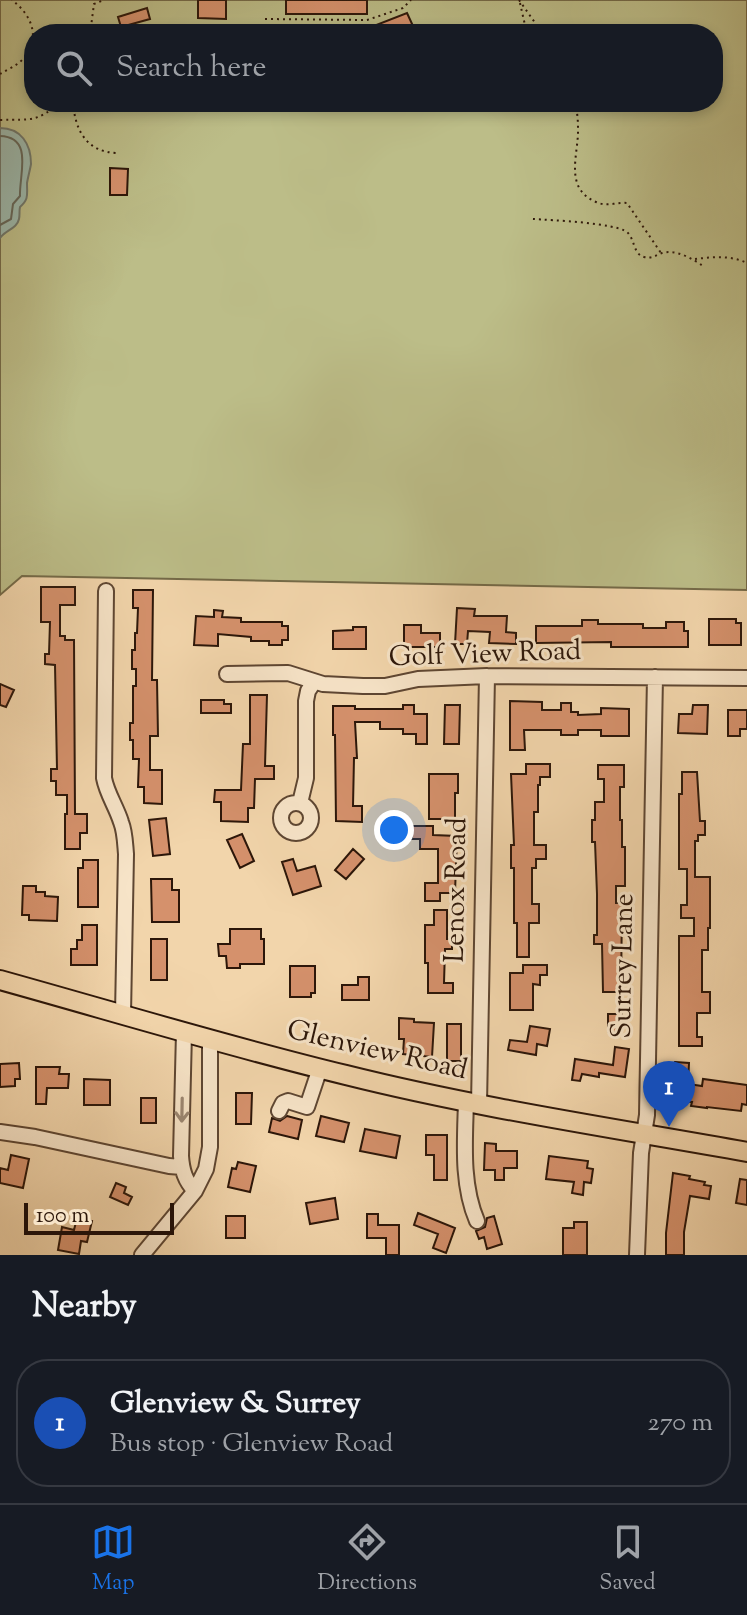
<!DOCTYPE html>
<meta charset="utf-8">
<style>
:root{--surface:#171b24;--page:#20242c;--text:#f1f3f6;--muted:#9ea1a6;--line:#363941;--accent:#1a73e8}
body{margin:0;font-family:"Sorts Mill Goudy",serif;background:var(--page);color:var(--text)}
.scale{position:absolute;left:24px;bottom:20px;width:150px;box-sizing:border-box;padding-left:8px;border:4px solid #2c1609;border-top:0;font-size:22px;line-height:28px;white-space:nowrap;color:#2c1609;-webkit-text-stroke:6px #f7e4c8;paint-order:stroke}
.you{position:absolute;left:394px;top:830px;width:28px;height:28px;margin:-20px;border:6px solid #fff;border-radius:50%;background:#1a73e8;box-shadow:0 0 0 12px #1a73e833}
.badge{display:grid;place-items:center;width:52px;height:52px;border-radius:50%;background:var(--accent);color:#fff;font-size:26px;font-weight:700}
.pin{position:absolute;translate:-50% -66px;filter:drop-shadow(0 2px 4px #0008)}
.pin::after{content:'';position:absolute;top:42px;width:28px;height:24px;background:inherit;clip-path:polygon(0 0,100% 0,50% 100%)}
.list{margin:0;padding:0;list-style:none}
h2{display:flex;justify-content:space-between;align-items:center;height:104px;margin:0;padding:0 32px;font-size:34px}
h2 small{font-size:26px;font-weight:400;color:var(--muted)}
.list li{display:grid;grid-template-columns:52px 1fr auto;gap:24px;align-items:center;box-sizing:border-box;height:128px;margin:0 16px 16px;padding:0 16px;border:2px solid var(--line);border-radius:32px}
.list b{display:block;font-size:30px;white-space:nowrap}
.list p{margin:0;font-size:26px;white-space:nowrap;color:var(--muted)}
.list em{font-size:26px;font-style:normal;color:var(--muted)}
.icon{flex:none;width:44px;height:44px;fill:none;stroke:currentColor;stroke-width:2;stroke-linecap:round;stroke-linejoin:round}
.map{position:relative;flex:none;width:747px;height:1255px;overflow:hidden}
.search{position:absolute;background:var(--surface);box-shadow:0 4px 12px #0003;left:24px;right:24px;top:24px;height:88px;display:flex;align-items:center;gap:20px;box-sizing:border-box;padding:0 28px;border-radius:32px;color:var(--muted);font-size:30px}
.sheet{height:248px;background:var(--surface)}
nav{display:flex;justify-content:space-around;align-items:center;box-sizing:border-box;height:112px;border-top:2px solid var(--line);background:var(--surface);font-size:22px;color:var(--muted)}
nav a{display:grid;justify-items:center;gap:4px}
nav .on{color:var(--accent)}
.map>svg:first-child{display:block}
.green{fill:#bcbd88;stroke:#746a48;stroke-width:2;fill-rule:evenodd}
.water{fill:#9bb8ac;stroke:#6f776b;stroke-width:2}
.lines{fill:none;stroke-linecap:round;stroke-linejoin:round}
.shore{stroke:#64675a;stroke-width:2}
.building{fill:#d5916c;stroke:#2c1609;stroke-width:2}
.minor-casing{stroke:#5e4632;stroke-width:18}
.major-casing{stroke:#2c1609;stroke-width:22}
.path{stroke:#2c1609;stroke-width:2;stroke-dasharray:2 4;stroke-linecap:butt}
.minor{stroke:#f7e4c8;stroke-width:14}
.major{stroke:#f2d5ab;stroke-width:18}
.oneway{stroke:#9c8772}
.labels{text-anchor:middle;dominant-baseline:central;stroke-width:6;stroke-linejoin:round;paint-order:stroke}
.street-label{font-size:28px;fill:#2c1609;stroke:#f7e4c8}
</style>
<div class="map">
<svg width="747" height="1255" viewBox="0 0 747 1255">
<rect width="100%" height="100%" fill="#f2d5ab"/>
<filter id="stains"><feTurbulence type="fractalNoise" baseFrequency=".0025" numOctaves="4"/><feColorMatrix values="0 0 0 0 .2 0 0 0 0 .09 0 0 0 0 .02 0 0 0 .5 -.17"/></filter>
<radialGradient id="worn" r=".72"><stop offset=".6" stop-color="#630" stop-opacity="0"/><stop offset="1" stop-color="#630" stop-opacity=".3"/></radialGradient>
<path class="green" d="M0 0H747V590L22 576 0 595ZM34 34H713V102H34Z"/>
<path class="water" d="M0 128C21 128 31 144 31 164 30 170 28 177 27 183 27 195 29 199 20 207 19 211 20 215 19 219 17 229 5 230 0 238Z"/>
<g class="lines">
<path class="shore" d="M0 136C34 137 19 175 20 196L13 204 11 219 0 225"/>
</g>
<path class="building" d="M198 0H226V19L198 18Z
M286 0H367V14H286Z
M147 8 150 19 121 27 118 17Z
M407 13 413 26 393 34H374L371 27Z
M110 168 128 169 127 195H110Z
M41 587H75V605H60V636H65V640H74L75 814H87V833H80V849H65V814H67V795H56V781H51V769H57L55 665 45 664V654H49L50 622H41Z
M133 590H153L152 680H157L158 736H150V770H162V804L144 803V787H138L139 759H133V740H130V723H133V686H136V669H132V650H135V633H137L138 608H133Z
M457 608 475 609 474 616H507L506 632 516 633V644L489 643 490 632 468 631 467 644H455Z
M214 610 223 611 222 617 241 618V622H282V626H288V640H282V645H269V641H251V637L218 634V646L194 645 196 616 214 617Z
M709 619H736V623H741V645H709Z
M582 620H598V624H643V628H666V622H684V631H688V647H611V642L536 643V626H582Z
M404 625H421V633H440V647H404Z
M353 627H366V649H333V631L353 630Z
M0 684 14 690 6 707 0 705Z
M250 695H267L265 766H274V779H255L254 808H248V822L221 821V802H214L215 790H241L243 744H250Z
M201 700H224V704H231V713H201Z
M510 701 542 702V710H561V703H571V712H578V715L601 714V708L629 709V736H601V730H578V735H561V730H524L525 750H510Z
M403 705H414V714H427V744H416V734H403V729H380V722H355L357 758H354L353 806H362V822L336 821 335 735H333V706H355V709H403Z
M445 705H460L459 744H444Z
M693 705H708L707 734 678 733 679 714H692Z
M728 710H747V729H740V736H728Z
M526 764H550V777H540V785H538V812H534V845H546V859H536V868H532V904H539V923H529V957H517V923H514V868H511V845H514L511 774H526Z
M598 765H624V787H620V820H622V847H625V886H616V903H622L621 992H603L602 944H594V935H597V894L595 842H592V820H595V802H604V779H598Z
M682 772H697L700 821H705V835H698V841H695V877H710V928H708V950H702V992H710V1013H697V1037H702V1046H679V936H694V918H681V905H687V869H679V794H682Z
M429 774H458V793H455V819H429Z
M166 818 170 854 153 856 149 820Z
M412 826H433V835L457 836 455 893H440V901H425V883H438V849H420V839H412Z
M242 834 254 861 240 868 227 840Z
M353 849 364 859 346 879 335 870Z
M293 859 297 871 315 866 321 886 293 895 282 862Z
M83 860H98V907H78V868H83Z
M151 879H172V890H179V922H152Z
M23 886H36V892H45V896L58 897 57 921 29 920V915H22Z
M434 910H447V939H452V949H445L444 983H453V993H428V963H425V925H434Z
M82 925H97V965H71V949H77V940H82Z
M230 929H261V939H264V964H240V968H227L226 956H219L218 944H230Z
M151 939H167V980H151Z
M523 965H547V975H540V985L533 984V1010H510V973H523Z
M290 966H315V993H311V997H290Z
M358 977H369V1000H342V985H358Z
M608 1014H622V1032H608Z
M399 1018 414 1019V1022L434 1023 432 1057 403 1054 404 1039H399Z
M447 1024H461V1061H447Z
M530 1026 550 1029 547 1046 537 1044 536 1055 508 1050 510 1040 527 1042Z
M615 1047 629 1049 625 1077 599 1073V1077L582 1074 580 1081 572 1080 575 1059 613 1065Z
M675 1062 689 1063 688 1084 702 1086 703 1079 747 1085V1105L742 1104 741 1111 707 1107V1108L691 1106 692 1102 673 1101Z
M19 1063 20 1079H15V1086L0 1087V1064Z
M36 1067H60L59 1074H69L68 1088H47L46 1104H36Z
M84 1079 110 1080V1105H84Z
M236 1093H252L251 1124H236Z
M141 1098H156V1123H141Z
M287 1116 302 1120 298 1139 269 1132 272 1118 280 1121Z
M321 1116 349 1123 344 1142 316 1136Z
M365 1129 400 1136 396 1158 360 1151Z
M426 1135H447V1180H434V1155H426Z
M485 1143 496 1144V1151H517V1168H504V1180H495V1170H484Z
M11 1155 29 1159 23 1188 0 1183V1168L8 1170Z
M549 1156 588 1161 587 1168 593 1169 591 1183 584 1182 583 1195 572 1193 574 1182 546 1179Z
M238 1162 256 1166 250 1192 228 1187 232 1168 236 1169Z
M673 1173 690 1176 689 1179 705 1182 704 1185 711 1186 709 1199 690 1196 684 1232V1255H666V1233Z
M740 1179 747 1180V1205L736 1203Z
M116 1183 126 1187 124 1193 132 1197 128 1205 110 1197Z
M335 1198 338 1219 310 1224 306 1203Z
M418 1213 455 1228 446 1253 433 1248 438 1234 414 1225Z
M367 1214H378V1225H399V1255H386V1238H367Z
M226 1216H245V1238H226Z
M494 1216 502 1244 487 1249 484 1237 479 1239 476 1231 485 1227 487 1218Z
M77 1218 92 1221 87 1242 81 1241 79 1254 58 1250 62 1227 74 1230Z
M574 1222H587V1255H563V1228H574Z"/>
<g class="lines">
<defs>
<path id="minor" d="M106 591 104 778C107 794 116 806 121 822 125 832 125 843 126 854L123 1014
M227 674 288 673 323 684 363 686H385L418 679 487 676 747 678
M300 803 306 778V701L308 691 314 682
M281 818a15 15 0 1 1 30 0a15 15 0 1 1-30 0Z
M184 1032 181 1156C182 1170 185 1181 195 1191
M466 1101C465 1140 461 1184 477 1221
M479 1104 487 676
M279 1111 283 1103 288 1101 307 1107 320 1068
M0 1132 35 1137 169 1166 182 1167
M142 1255 195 1191 206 1169 210 1147V1040
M637 1255 641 1153 647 1115 655 677"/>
<path id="major" d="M0 980C115 1012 230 1047 346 1075 478 1108 613 1128 747 1152"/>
</defs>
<use href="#minor" class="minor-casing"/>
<use href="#major" class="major-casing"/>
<path class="path" d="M519 0 543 34
M520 3 527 34
M265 19 367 20 403 8 411 0
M90 34 94 4 104 0
M0 74C7 70 16 66 22 60 42 39 32 15 12 0
M73 102C75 130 86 152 117 153
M575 102C577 110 578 119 578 128 579 154 563 188 596 202 606 207 617 202 627 203L661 253
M445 104C463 107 476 110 492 102
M0 120C33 119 34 123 62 102
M533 219C551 220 615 223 627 232 635 239 633 254 644 257 652 259 656 255 662 253 676 249 693 259 703 266
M695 259C713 257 730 255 747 263"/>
<use href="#minor" class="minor"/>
<use href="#major" class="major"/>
</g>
<defs><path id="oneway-shaft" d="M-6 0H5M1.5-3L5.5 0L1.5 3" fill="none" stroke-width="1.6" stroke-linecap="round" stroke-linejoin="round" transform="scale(2)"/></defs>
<use class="oneway" href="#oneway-shaft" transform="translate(182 1110) rotate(91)"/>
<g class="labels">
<g class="street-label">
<text transform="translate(485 655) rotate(-2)">Golf View Road</text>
<text transform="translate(457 890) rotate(-89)">Lenox Road</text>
<text transform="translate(624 966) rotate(-89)">Surrey Lane</text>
<text transform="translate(377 1051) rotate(13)">Glenview Road</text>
</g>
</g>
<rect width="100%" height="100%" filter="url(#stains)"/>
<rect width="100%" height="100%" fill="url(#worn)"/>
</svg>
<div class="scale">100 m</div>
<div class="you"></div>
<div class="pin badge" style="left:669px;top:1127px;background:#1a4fb4">1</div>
<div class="search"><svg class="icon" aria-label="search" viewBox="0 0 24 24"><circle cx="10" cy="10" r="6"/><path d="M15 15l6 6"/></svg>Search here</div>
</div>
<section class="sheet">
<h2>Nearby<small></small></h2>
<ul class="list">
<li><span class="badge" style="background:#1a4fb4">1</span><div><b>Glenview &amp; Surrey</b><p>Bus stop · Glenview Road</p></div><em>270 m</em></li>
</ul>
</section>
<nav>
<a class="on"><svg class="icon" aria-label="map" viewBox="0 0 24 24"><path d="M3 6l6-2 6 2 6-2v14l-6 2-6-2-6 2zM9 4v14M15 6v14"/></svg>Map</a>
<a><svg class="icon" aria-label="directions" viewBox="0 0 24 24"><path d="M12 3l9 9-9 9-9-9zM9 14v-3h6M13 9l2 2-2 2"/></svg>Directions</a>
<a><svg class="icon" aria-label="saved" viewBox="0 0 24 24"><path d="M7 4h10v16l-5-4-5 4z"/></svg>Saved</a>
</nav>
